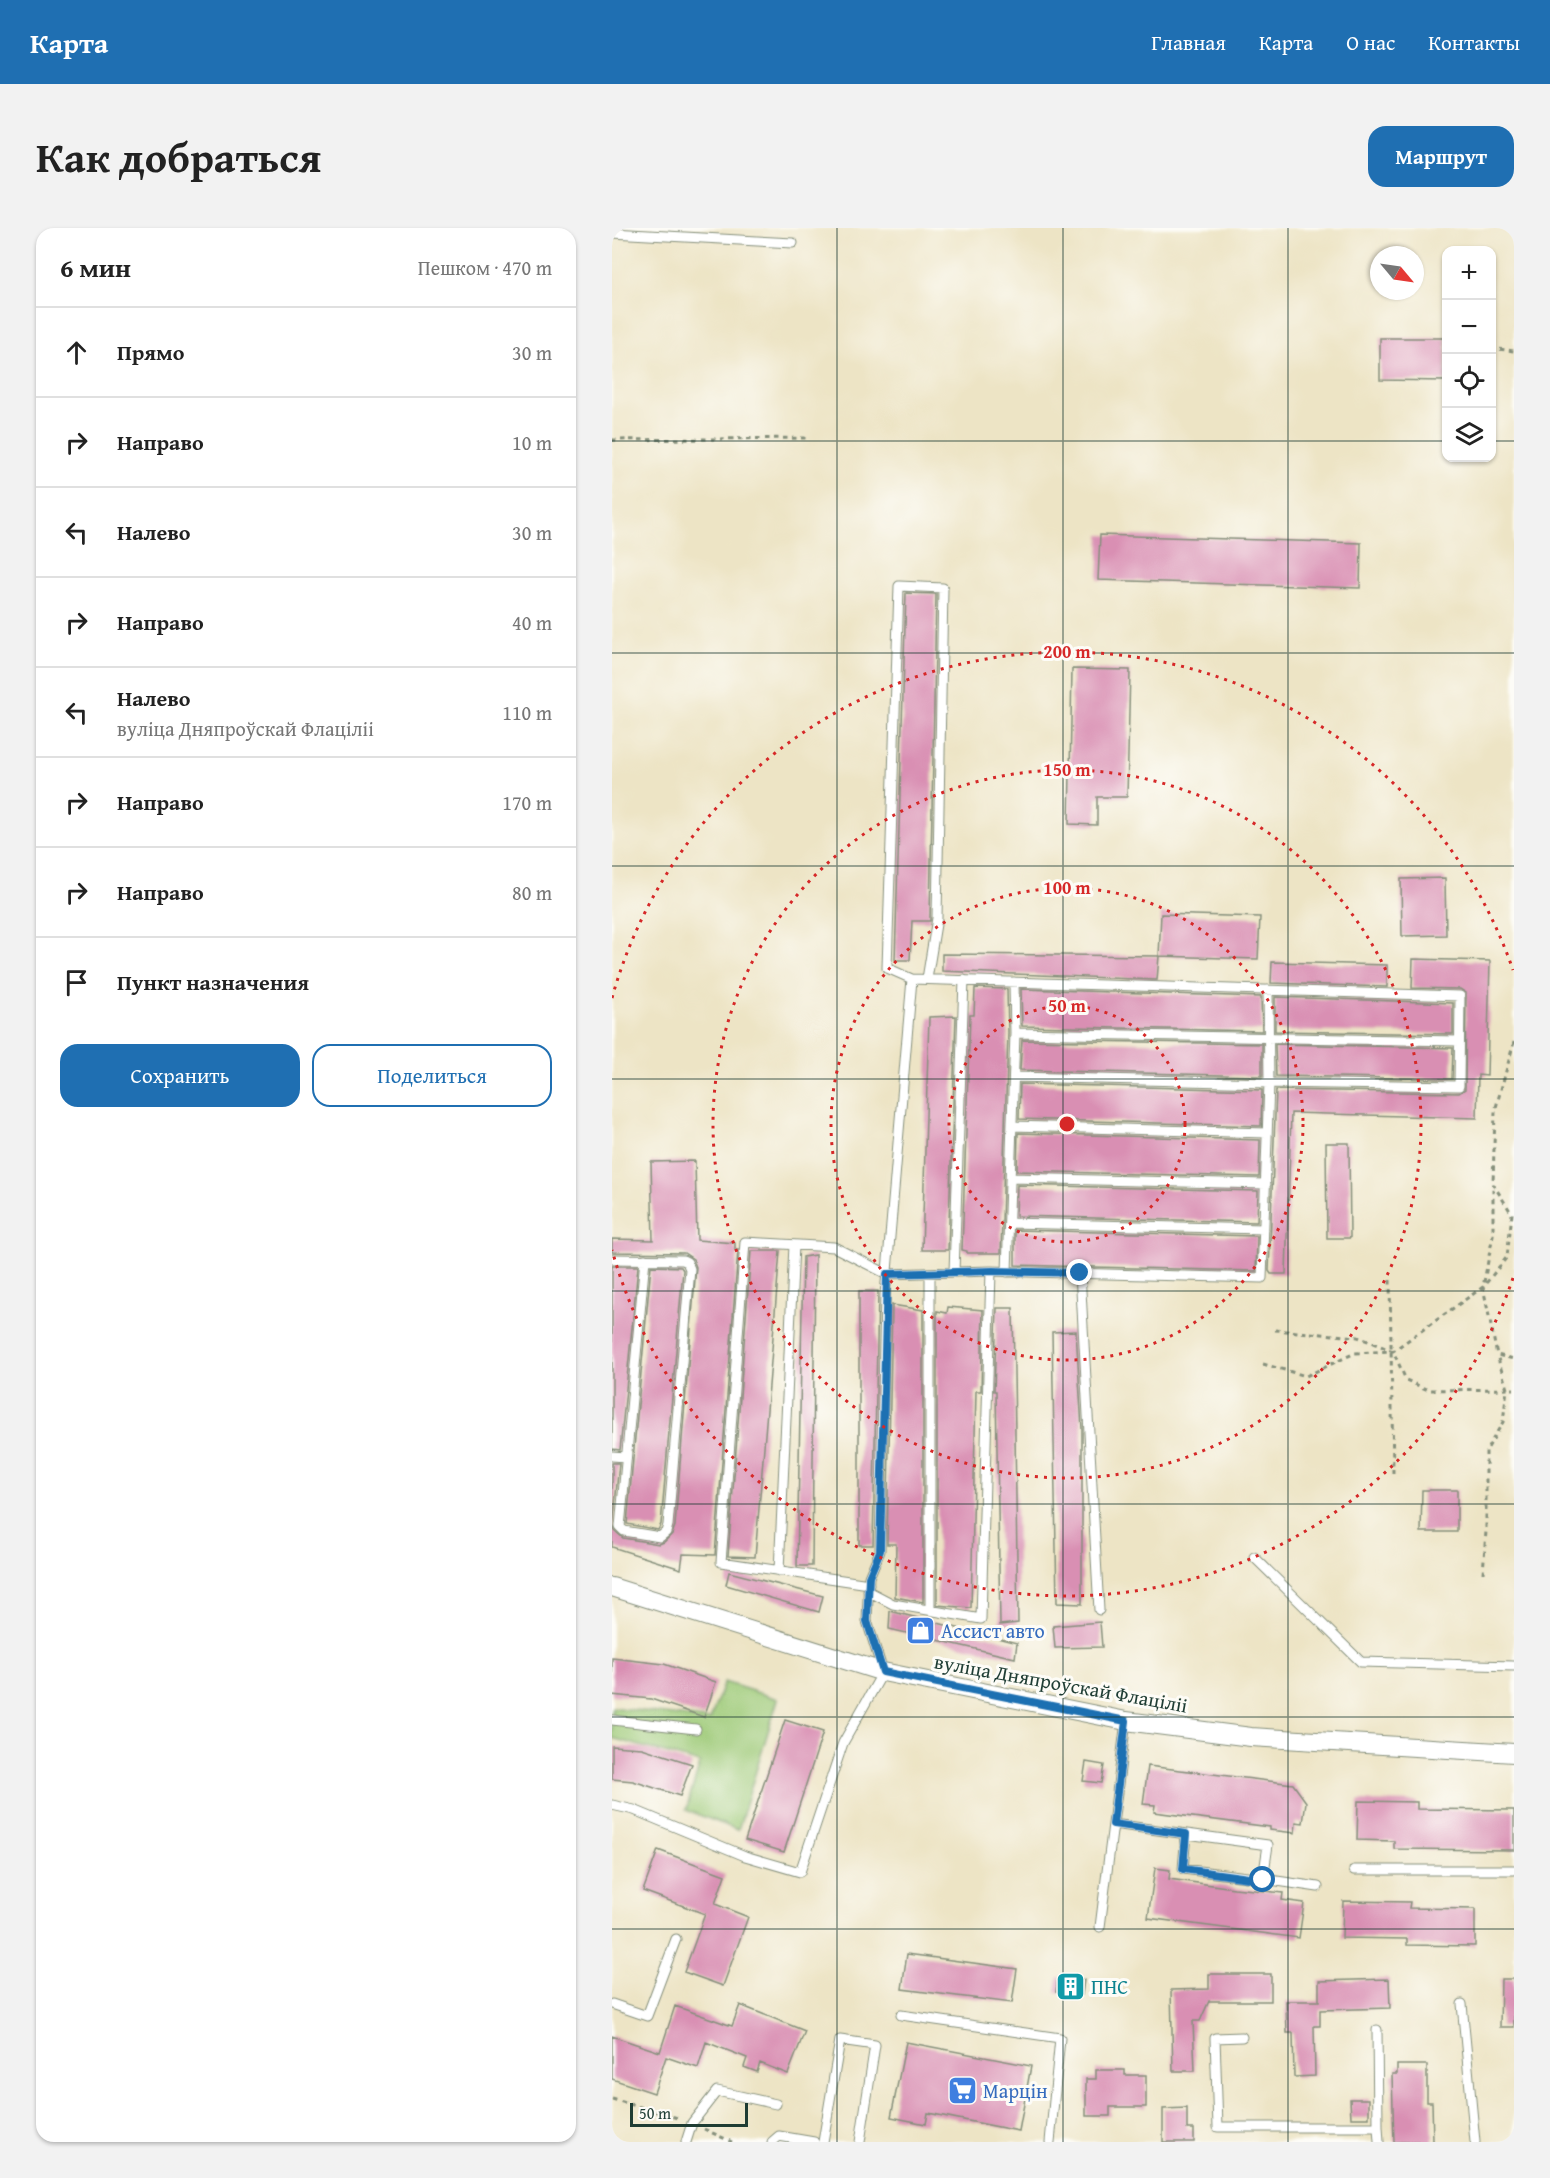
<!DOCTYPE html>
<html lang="ru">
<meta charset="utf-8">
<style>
:root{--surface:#fff;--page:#f2f2f2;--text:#222;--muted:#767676;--line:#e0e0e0;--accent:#1f6fb2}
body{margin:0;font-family:"Gentium Book Plus",serif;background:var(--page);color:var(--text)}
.controls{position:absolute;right:18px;top:18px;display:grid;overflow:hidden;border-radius:12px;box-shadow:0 2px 4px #0004}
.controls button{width:54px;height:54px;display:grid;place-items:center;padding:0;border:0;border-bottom:2px solid var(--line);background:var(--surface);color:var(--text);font:30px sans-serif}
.compass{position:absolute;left:758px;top:18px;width:54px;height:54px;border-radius:50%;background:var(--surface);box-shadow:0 2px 4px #0004;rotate:119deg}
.scale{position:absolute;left:18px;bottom:15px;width:118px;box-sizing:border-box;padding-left:6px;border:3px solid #1f3d34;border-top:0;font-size:16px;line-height:21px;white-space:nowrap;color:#1f3d34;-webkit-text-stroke:4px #fdfcf7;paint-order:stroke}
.stop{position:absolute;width:18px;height:18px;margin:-14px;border:4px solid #1f6fb2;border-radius:50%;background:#fff}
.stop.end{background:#1f6fb2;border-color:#fff;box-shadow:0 2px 6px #0008}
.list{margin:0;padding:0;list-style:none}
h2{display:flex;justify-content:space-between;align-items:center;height:78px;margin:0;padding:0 24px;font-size:26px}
h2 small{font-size:20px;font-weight:400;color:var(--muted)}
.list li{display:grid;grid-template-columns:39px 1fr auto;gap:18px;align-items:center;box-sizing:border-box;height:90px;padding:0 24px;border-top:2px solid var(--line)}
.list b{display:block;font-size:22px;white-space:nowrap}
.list p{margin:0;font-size:20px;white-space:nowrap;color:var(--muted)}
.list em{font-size:20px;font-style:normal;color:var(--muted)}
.actions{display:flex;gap:12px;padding:18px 24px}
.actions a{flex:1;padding:14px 0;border:2px solid var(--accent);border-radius:18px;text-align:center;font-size:21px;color:var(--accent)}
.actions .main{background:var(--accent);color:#fff}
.icon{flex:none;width:33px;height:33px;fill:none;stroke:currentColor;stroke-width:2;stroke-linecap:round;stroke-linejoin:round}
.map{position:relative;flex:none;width:902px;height:1914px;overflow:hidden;border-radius:18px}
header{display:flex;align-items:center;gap:36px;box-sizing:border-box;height:84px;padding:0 30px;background:var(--accent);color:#fff}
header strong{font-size:28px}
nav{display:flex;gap:33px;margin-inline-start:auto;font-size:21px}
.intro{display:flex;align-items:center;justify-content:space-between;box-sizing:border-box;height:144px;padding:0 36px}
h1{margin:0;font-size:42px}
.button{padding:15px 27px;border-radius:18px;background:var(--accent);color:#fff;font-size:21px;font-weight:700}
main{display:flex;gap:36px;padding:0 36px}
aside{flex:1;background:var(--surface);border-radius:18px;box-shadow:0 2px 4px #0004}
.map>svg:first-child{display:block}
.green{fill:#9cc976;stroke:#5e8355;stroke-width:1.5}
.building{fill:#d98fb3}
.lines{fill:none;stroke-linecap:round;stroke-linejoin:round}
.lane-casing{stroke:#86907c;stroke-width:11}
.street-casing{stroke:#86907c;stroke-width:20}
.path{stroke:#86907c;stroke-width:3;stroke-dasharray:4.5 4.5;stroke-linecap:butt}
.lane{stroke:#fff;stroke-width:9}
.street{stroke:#fff;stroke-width:18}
.route{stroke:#1f6fb2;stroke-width:8}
.grid{fill:none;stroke:#1f3d34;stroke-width:1.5;stroke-opacity:0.55}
.ring{fill:none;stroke:#d62828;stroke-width:3;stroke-dasharray:3 6}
.labels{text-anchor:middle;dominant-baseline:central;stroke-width:6;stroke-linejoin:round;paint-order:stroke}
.shop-label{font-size:20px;fill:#366cbe;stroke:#fdfcf7;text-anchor:start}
.street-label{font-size:20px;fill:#1f3d34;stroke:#fdfcf7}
.culture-label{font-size:20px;fill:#0d838f;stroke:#fdfcf7;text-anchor:start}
.centre{fill:#d62828;stroke:#fdfcf7;stroke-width:3}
.ring-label{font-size:18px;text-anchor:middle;font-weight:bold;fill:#d62828;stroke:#fdfcf7;stroke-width:6;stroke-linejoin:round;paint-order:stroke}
</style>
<header>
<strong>Карта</strong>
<nav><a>Главная</a><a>Карта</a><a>О нас</a><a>Контакты</a></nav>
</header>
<div class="intro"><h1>Как добраться</h1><a class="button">Маршрут</a></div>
<main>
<aside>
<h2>6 мин<small>Пешком · 470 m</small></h2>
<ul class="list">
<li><svg class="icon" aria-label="ahead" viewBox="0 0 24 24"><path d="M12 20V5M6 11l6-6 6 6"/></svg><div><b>Прямо</b></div><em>30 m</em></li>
<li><svg class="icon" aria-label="right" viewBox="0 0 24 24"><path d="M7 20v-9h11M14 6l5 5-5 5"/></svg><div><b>Направо</b></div><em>10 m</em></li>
<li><svg class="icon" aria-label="left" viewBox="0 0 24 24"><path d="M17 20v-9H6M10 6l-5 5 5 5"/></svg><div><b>Налево</b></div><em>30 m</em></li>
<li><svg class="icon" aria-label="right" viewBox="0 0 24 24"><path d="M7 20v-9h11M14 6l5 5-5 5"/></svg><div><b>Направо</b></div><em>40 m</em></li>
<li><svg class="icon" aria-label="left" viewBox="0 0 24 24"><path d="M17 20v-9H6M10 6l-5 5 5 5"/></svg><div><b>Налево</b><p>вуліца Дняпроўскай Флаціліі</p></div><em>110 m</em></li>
<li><svg class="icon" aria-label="right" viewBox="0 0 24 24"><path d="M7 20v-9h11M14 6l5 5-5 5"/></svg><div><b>Направо</b></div><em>170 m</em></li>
<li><svg class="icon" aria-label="right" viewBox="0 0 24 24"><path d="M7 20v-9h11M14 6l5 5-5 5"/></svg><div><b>Направо</b></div><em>80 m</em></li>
<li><svg class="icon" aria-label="arrive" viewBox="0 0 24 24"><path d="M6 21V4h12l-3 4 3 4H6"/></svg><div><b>Пункт назначения</b></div></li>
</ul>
<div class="actions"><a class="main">Сохранить</a><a>Поделиться</a></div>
</aside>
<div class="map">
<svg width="902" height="1914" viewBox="0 0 902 1914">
<rect width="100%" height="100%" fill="#fdfcf7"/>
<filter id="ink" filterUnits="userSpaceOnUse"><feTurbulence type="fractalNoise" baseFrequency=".0167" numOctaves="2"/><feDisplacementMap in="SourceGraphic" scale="12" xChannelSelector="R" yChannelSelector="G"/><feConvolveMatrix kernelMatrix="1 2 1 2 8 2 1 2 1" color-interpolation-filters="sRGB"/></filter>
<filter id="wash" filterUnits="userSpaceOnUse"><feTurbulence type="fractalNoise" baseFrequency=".008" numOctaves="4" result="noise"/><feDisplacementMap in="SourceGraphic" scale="24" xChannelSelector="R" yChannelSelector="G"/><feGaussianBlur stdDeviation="1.35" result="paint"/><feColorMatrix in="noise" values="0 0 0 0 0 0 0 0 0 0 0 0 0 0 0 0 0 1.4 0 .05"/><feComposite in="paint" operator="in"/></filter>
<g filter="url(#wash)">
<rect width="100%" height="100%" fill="#ede4c5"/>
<path class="green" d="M112 1454 166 1471 126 1602 74 1582 88 1535 0 1510V1479L98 1492Z"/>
<g id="blocks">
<path class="building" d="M768 110H834V153L768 152Z
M488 307 749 315 748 360 486 352Z
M294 365 324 366 318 689V693H300L298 732H283Z
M460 441 518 442 515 569H485V597L457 596Z
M833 650 834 707 790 708 789 651Z
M549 686 648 689 646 731 547 728Z
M330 726 547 728 545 752 330 743Z
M801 731 878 733 875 848 866 847 865 890 679 885 674 1046H659L657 1043 664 862 847 865 853 861 854 765 848 761 800 760Z
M660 734 775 737V759L659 755Z
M363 760 395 761 396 805 389 1025H355V1023L350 1022 358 787H362Z
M409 761 649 769 650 803 410 798Z
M663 769 841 775V806L663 803Z
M344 788 336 1022H310L317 789Z
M410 812 650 816V848L408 842Z
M663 816 841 820 840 851 664 848Z
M408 856 650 862 649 898 407 891Z
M406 905 648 912 647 949 405 943Z
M714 915H737L738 1010H715Z
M83 933 85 1012 123 1015V1022H126L103 1327 71 1326 69 1341 0 1319V1235H7L1 1298 3 1303 11 1310 47 1316 52 1314 60 1306 63 1298 84 1039 81 1031 72 1025 0 1024V1011L41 1012 39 934Z
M405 957 646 963 645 994 404 988Z
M403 1002 645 1008 644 1043 403 1037Z
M139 1023H168L143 1329 116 1328Z
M203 1027 200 1338H185L191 1029Z
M0 1038H26L8 1222 0 1221Z
M39 1038 69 1039 71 1042 49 1296 46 1302 15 1296Z
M247 1063H266L261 1317H247Z
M280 1077 311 1082V1374L283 1369 284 1316H275Z
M336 1079 371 1082 369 1163H364L359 1380 325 1377V1083L335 1085Z
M385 1080H401L406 1395 388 1397 384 1163H382Z
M464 1103 470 1201V1376L445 1375 440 1104Z
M810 1262H845V1304H809Z
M117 1344 211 1368 207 1384 114 1357Z
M278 1383 405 1415 403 1430 277 1401Z
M488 1394 490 1419 443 1420 441 1398Z
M0 1430 52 1436 104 1454 92 1489 39 1471 0 1467Z
M173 1492 211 1504 172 1624 133 1612Z
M0 1518 30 1520 80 1536 68 1568 21 1553 0 1551Z
M474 1534 492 1537 489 1555 471 1553Z
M536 1538 681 1556 694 1574 691 1595 684 1594 683 1605 658 1602V1599L542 1584 543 1577 531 1576Z
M746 1573 805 1574V1581L902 1582V1622L782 1621V1613L745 1612Z
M46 1622 113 1647 103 1676 136 1689 111 1758 72 1744 93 1686 31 1663Z
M543 1640 558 1642 557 1651 622 1660 671 1665 670 1672 692 1675 687 1710 536 1690Z
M731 1673 798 1674 797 1680 863 1681V1718L795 1717V1711L730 1710Z
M295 1726 405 1741 400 1775 290 1761Z
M597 1746H659V1773H597L588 1793H581L583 1843H561L559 1762 597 1761Z
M446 1749 472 1752 470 1767 444 1764Z
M777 1751 778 1780 708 1782V1798H702L703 1848 682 1849 681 1805H675L674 1773H707V1753Z
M889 1751H902V1799H888Z
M128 1777 193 1803 176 1846 148 1835 145 1844 132 1839 135 1830 94 1814 86 1840 54 1829 42 1865 0 1851V1808L48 1824 63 1778 120 1798Z
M294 1814 419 1838 407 1903 316 1885 314 1896 279 1889Z
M785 1837H815V1874H820L821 1914H782L780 1846H785Z
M484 1842H513V1847H534V1879H498V1888H474V1851H484Z
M738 1871H757V1890H739Z
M575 1880V1901H582V1914H551V1881Z"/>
</g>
</g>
<g filter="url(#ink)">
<use href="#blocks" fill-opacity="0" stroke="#86907c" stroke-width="1.5"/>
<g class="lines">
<defs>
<path id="lane" d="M0 5 181 15
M300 751 275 740 287 358 331 360 325 690 315 751
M402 754 403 805 847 813
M402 849 657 855 656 762
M400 898 655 905
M399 950 654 956
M397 995 652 1001
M0 1031 71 1032 75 1034 78 1041 56 1297 54 1304 48 1309 12 1303 8 1299 33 1031
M342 1044 352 752
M395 1044 403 805
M468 1045 487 1382
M0 1228 14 1229
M642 1329 749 1434 902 1438
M167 1343 182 1017
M257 1356 109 1334 133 1014 222 1019 275 1046 379 1043
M318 1382V1045
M0 1492 84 1501
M0 1577 22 1582 133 1628 188 1644 231 1515 271 1444 255 1393 257 1349 268 1323 273 1067 300 751 848 768 847 858 657 855 650 1050 379 1043 369 1391 281 1376 256 1363
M501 1596 656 1617 651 1651 571 1641 574 1606
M742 1642H902
M651 1651 706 1659
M488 1699 514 1493
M0 1776 35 1788 64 1711
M850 1776 863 1914
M289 1787 448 1810 438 1914
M765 1802 766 1899
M630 1809 603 1810 606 1899H766L767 1914
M74 1914 80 1895 105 1863 164 1876
M160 1914 167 1908 202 1914
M211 1914 228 1812 263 1817 248 1914"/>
<path id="street" d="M0 1359 271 1444 514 1493 639 1509 902 1525"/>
</defs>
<use href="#lane" class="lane-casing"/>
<use href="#street" class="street-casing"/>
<path class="path" d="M879 120 902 123
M0 212 197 210
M902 814 883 883 881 956 900 986 895 1029 871 1059 885 1127 902 1131
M778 1052 781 1245
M663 1102 746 1109 781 1123 794 1152 816 1162 902 1161
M651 1136 694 1148 743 1125 781 1123 871 1059 881 1007V956
M871 1345 874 1303V1223L891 1194 895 1161 885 1127
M0 1871 69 1891
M92 1901 120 1914"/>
<use href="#lane" class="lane"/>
<use href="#street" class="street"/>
</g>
</g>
<g class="lines" filter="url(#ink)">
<path class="route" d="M468 1045 380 1043 275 1046 268 1323 257 1349 255 1393 271 1444 514 1493 501 1596 574 1606 571 1641 651 1652"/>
</g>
<path class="grid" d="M225 0V1914M451 0V1914M676 0V1914M0 213H834M879 213H902M0 425H902M0 638H902M0 851H902M0 1063H902M0 1276H902M0 1489H902M0 1701H902"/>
<g class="ring">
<circle cx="455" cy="896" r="118"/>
<circle cx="455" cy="896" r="236"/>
<circle cx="455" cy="896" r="354"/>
<path d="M901 1050A472 472 0 0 1 0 1022M0 770A472 472 0 0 1 901 742"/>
</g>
<defs>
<symbol id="shop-square" viewBox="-11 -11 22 22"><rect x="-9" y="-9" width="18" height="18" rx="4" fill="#3f7fe0" stroke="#fdfcf7"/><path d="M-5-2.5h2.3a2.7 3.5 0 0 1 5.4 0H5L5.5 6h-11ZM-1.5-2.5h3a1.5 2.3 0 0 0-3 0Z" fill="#fff"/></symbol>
<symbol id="building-square" viewBox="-11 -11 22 22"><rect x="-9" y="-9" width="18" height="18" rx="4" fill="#0f9aa8" stroke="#fdfcf7"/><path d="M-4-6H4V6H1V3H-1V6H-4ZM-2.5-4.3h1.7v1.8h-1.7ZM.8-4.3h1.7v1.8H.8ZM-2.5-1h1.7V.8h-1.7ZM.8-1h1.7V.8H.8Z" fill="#fff"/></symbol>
<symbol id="supermarket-square" viewBox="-11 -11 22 22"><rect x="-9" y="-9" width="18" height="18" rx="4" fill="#3f7fe0" stroke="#fdfcf7"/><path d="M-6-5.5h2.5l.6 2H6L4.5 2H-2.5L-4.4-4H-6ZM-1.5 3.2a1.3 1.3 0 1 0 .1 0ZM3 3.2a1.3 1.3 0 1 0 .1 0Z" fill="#fff"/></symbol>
</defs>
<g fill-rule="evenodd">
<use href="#shop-square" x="292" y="1386" width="33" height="33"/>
<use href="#building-square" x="442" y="1742" width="33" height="33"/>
<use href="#supermarket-square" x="334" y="1846" width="33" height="33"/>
</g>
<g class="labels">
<g class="shop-label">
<text x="329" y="1402">Ассист авто</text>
<text x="371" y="1862">Марцін</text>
</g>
<g class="street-label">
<text transform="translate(449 1455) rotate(10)">вуліца Дняпроўскай Флаціліі</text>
</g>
<g class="culture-label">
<text x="479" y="1758">ПНС</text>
</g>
</g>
<circle cx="455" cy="896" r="9" class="centre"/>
<g class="ring-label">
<text x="455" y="430">200 m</text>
<text x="455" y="548">150 m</text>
<text x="455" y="666">100 m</text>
<text x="455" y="784">50 m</text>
</g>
</svg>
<div class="controls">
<button>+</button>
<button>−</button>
<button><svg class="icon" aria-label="locate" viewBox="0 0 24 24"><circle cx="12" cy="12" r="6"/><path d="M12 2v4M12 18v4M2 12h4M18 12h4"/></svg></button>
<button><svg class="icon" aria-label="layers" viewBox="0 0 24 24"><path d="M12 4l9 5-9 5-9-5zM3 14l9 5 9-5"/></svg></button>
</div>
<svg class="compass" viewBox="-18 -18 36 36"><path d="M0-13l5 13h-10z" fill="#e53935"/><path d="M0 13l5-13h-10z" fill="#767676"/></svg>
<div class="scale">50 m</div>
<div class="stop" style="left:651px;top:1652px"></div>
<div class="stop end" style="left:468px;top:1045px"></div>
</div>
</main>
